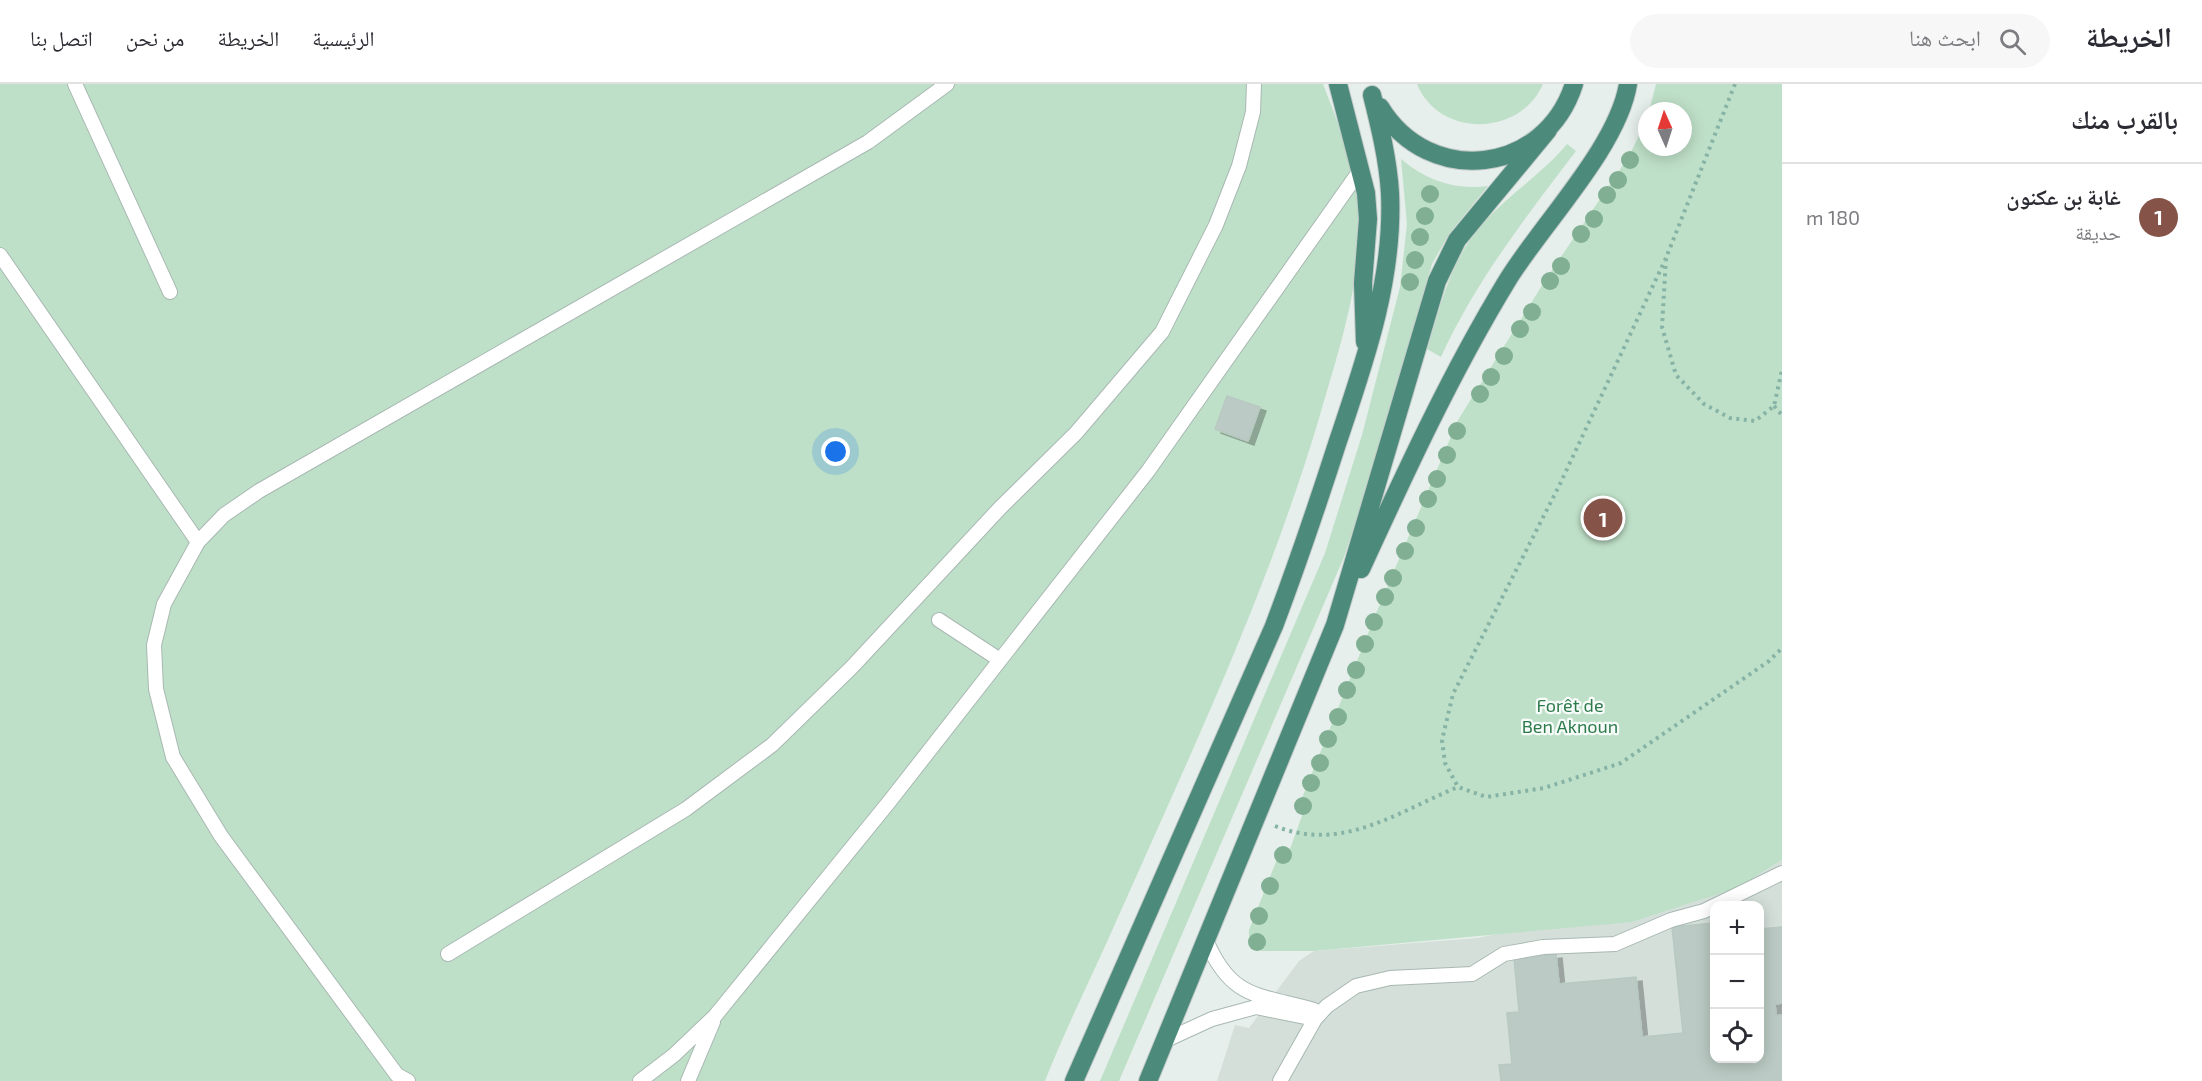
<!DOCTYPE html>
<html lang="ar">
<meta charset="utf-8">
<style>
:root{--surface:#fff;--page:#f7f7f7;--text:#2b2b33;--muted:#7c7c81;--line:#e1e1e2;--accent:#855347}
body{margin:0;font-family:"Exo 2","Noto Naskh Arabic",sans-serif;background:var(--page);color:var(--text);direction:rtl}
.controls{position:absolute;right:18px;bottom:18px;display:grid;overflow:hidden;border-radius:12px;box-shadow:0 3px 15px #0003}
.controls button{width:54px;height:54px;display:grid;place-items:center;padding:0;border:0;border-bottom:2px solid var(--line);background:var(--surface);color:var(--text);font:30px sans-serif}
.compass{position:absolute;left:1638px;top:18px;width:54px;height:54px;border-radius:50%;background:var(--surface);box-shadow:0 3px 15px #0003;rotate:357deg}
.you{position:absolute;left:836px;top:368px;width:21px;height:21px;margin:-15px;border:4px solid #fff;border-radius:50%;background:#1a73e8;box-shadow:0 0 0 9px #1a73e833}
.badge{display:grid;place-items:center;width:39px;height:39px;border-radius:50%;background:var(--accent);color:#fff;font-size:20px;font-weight:700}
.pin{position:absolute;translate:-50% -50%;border:3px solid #fff;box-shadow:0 2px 6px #0006}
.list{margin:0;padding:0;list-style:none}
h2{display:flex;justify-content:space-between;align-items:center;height:78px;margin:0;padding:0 24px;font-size:26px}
h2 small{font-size:20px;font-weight:400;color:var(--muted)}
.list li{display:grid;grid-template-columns:39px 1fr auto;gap:18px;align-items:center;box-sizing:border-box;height:108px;padding:0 24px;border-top:2px solid var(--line)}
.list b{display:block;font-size:22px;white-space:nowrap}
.list p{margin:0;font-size:20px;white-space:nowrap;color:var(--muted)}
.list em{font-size:20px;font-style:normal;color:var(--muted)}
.icon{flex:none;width:33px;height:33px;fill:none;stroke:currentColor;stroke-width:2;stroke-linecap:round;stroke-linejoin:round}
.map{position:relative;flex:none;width:1782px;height:997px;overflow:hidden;direction:ltr}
header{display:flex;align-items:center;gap:36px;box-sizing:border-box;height:84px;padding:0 30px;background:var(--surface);border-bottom:2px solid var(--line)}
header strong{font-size:28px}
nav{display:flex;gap:33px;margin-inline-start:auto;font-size:21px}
.search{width:420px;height:54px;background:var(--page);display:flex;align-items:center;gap:15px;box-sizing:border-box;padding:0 21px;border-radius:33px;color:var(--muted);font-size:22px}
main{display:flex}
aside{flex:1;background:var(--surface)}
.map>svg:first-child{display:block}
.built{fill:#d4dfda;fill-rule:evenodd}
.green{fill:#bfe0c8}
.building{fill:#bbcac4;stroke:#b8c9c2;stroke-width:1.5;filter:url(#shadow)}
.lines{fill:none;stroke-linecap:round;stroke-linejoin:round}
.service-casing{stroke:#a8b8b2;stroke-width:16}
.trunk-casing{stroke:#c2cac8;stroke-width:20}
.path{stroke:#86b3a5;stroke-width:4;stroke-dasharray:3 4.5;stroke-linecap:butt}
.service{stroke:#fff;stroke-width:14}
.trunk{stroke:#4c8a7c;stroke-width:18}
.tree{fill:#80af93}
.labels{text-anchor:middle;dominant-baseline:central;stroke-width:4.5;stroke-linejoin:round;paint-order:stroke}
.park-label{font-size:18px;fill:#2d7a4b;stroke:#f7fbf9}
</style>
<header>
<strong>الخريطة</strong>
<div class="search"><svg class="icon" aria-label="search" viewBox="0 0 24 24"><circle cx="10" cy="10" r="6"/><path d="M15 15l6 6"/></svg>ابحث هنا</div>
<nav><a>الرئيسية</a><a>الخريطة</a><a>من نحن</a><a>اتصل بنا</a></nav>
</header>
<main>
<aside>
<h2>بالقرب منك<small></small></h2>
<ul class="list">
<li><span class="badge">1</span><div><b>غابة بن عكنون</b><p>حديقة</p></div><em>180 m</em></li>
</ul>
</aside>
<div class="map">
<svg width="1782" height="997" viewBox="0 0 1782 997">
<defs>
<filter id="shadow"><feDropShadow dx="6" dy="4" stdDeviation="0" flood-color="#0004"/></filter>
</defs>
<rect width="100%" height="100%" fill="#e6efeb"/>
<path class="built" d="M1782 776V997H1217L1235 941 1249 944 1299 877 1314 867 1477 854 1739 803ZM1714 822H1760V974H1714Z"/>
<path class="green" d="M0 0H1323C1339 42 1357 83 1359 128 1362 197 1339 266 1320 331 1269 504 1192 667 1119 831 1095 886 1067 941 1045 997H0Z
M1417 0H1543C1520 53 1439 54 1417 0Z
M1656 0H1782V776L1739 803 1632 838 1314 867H1262C1252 863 1248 858 1249 846L1281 765H1290L1303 729 1298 724 1377 527 1458 336 1546 195 1629 72 1647 35V63H1683V27H1649Z
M1567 60 1576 67C1526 133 1475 198 1441 273L1427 265C1441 220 1452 171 1486 136 1511 109 1544 88 1567 60Z
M1401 75C1427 97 1455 106 1488 102L1449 150 1432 180 1364 413 1344 473 1119 997H1100L1325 469 1362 351 1400 203 1407 140Z"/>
<path class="building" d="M1227 312 1260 323 1248 357 1215 345Z
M1714 839V974H1760V845L1782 843V919L1775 920 1776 932 1782 931V997H1501L1499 981 1512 980 1507 929 1519 928 1514 874 1556 870 1559 900 1636 893 1642 953 1683 949 1672 843Z"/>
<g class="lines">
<defs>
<path id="service" d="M75 0 170 208
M0 171 198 458
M939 536 1000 576
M1206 856C1231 915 1257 910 1314 926
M448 870 686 725 772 661 852 583 1000 424 1076 349 1162 248 1216 141 1239 82 1253 28 1254 0
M1164 957 1212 935 1256 923 1315 935
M408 997 397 991 221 752 173 673 156 605 154 561 164 520 198 458 224 431 259 407 868 58 947 0
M640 997 674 971 715 932 889 718 1148 387 1361 85
M688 997 713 938
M1280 997 1315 935 1327 922 1356 902 1390 894 1472 890 1504 870 1543 863 1615 860 1671 836 1704 827 1782 789"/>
<path id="trunk" d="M1338 0 1366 109 1368 135 1363 199 1365 258
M1380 23C1429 104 1545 91 1574 0
M1361 485C1406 387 1451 289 1507 197 1541 141 1618 63 1628 0
M1074 997 1274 542C1297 481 1318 419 1338 357 1365 277 1394 195 1390 109 1388 76 1380 43 1372 11
M1148 997 1335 541 1437 197 1457 156 1548 46"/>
</defs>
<use href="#service" class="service-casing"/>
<use href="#trunk" class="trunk-casing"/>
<path class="path" d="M1735 0 1666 174 1662 243 1676 291 1704 320 1730 334 1755 337 1774 322 1782 286
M1666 174 1560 400 1453 610 1442 656 1445 679 1458 703 1486 713 1544 704 1621 679 1769 577 1782 564
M1774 322 1782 331
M1275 742C1342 769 1397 728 1458 703"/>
<use href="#service" class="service"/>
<use href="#trunk" class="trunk"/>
</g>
<g class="tree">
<circle cx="1630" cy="76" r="9"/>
<circle cx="1618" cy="96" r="9"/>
<circle cx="1430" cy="110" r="9"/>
<circle cx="1607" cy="111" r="9"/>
<circle cx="1425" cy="132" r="9"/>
<circle cx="1594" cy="135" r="9"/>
<circle cx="1581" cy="150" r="9"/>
<circle cx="1420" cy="153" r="9"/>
<circle cx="1415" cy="176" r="9"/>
<circle cx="1561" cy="182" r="9"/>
<circle cx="1550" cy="197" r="9"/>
<circle cx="1410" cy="198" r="9"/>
<circle cx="1532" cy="228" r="9"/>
<circle cx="1520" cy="245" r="9"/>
<circle cx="1504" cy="272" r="9"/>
<circle cx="1491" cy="293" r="9"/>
<circle cx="1480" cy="310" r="9"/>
<circle cx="1457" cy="347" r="9"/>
<circle cx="1447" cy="371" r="9"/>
<circle cx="1437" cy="395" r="9"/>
<circle cx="1428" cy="415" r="9"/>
<circle cx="1416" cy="444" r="9"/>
<circle cx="1405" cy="467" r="9"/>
<circle cx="1393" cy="494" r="9"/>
<circle cx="1385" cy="513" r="9"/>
<circle cx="1374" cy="538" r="9"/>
<circle cx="1365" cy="560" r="9"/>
<circle cx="1356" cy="586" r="9"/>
<circle cx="1347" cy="606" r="9"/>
<circle cx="1338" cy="633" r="9"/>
<circle cx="1328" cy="655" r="9"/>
<circle cx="1320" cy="679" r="9"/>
<circle cx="1311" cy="699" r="9"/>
<circle cx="1303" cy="722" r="9"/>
<circle cx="1283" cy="771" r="9"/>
<circle cx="1270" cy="802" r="9"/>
<circle cx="1259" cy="832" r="9"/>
<circle cx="1257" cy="858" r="9"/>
</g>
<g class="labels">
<g class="park-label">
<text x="1570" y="621">Forêt de<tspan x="1570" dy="21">Ben Aknoun</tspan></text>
</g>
</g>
</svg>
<div class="controls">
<button>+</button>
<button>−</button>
<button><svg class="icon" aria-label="locate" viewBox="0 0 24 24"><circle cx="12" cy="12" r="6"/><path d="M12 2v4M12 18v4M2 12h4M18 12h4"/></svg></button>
</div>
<svg class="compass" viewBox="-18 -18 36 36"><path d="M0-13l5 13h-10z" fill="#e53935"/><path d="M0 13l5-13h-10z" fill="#7c7c81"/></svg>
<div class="you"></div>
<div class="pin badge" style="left:1603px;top:434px">1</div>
</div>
</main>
